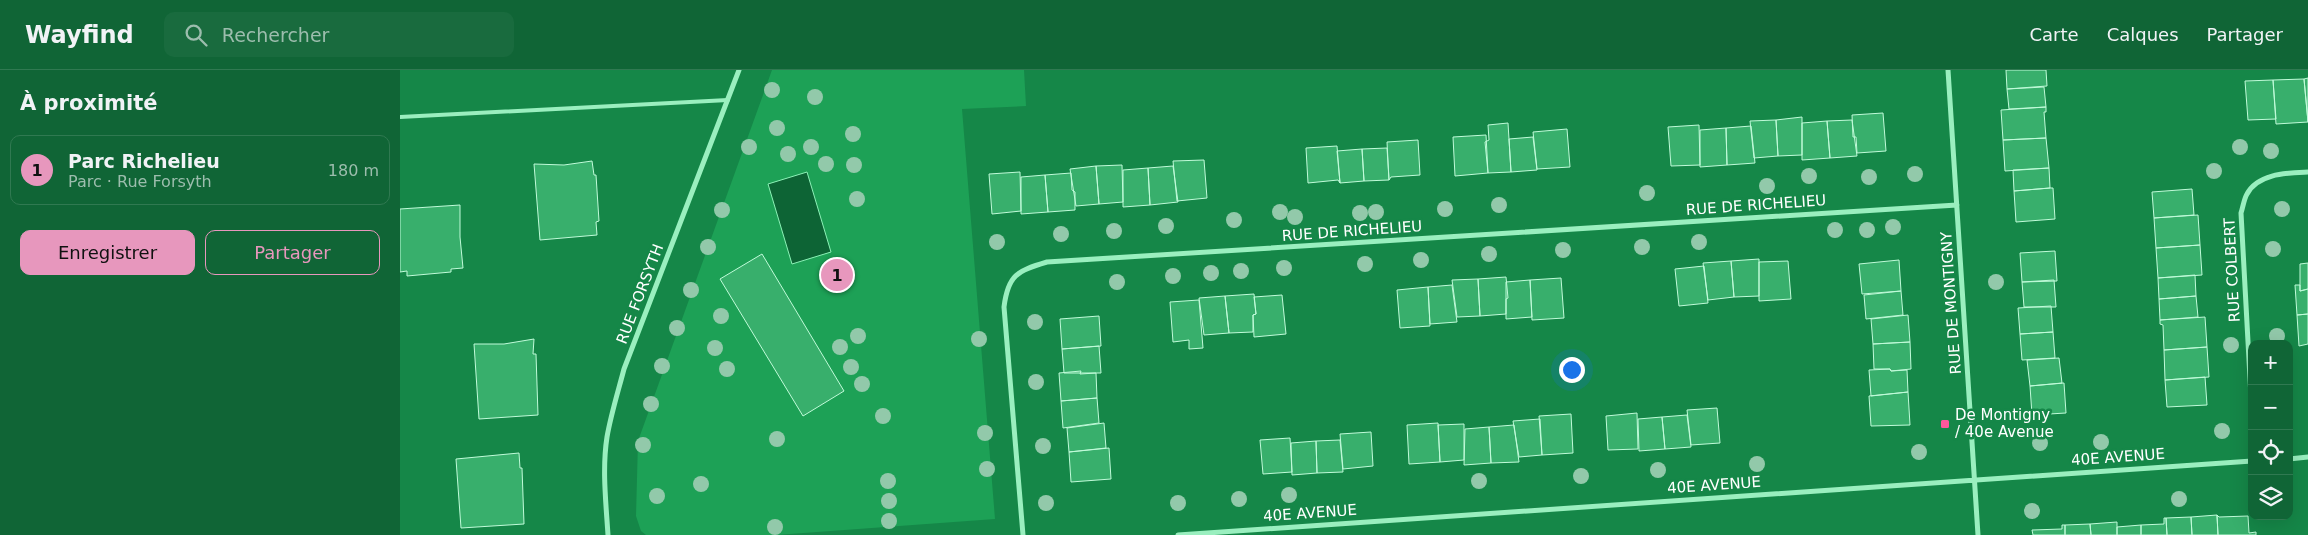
<!DOCTYPE html>
<html lang="fr">
<meta charset="utf-8">
<style>
:root{--surface:#106536;--page:#196b3e;--text:#f1f3f6;--muted:#9cbdad;--line:#307951;--accent:#e797bd}
body{margin:0;font-family:"DejaVu Sans",sans-serif;background:var(--page);color:var(--text)}
.controls{position:absolute;right:15px;bottom:15px;display:grid;overflow:hidden;border-radius:10px;box-shadow:0 5px 20px #0002}
.controls button{width:45px;height:45px;display:grid;place-items:center;padding:0;border:0;border-bottom:1px solid var(--line);background:var(--surface);color:var(--text);font:25px sans-serif}
.you{position:absolute;left:1171px;top:299px;width:18px;height:18px;margin:-12px;border:4px solid #fff;border-radius:50%;background:#1a73e8;box-shadow:0 0 0 8px #1a73e833}
.badge{display:grid;place-items:center;width:32px;height:32px;border-radius:50%;background:var(--accent);color:#111;font-size:16px;font-weight:700}
.pin{position:absolute;translate:-50% -50%;border:2px solid #fff;box-shadow:0 1px 5px #0006}
.list{margin:0;padding:0;list-style:none}
h2{display:flex;justify-content:space-between;align-items:center;height:65px;margin:0;padding:0 20px;font-size:21px}
h2 small{font-size:16px;font-weight:400;color:var(--muted)}
.list li{display:grid;grid-template-columns:32px 1fr auto;gap:15px;align-items:center;box-sizing:border-box;height:70px;margin:0 10px 10px;padding:0 10px;border:1px solid var(--line);border-radius:10px}
.list b{display:block;font-size:19px;white-space:nowrap}
.list p{margin:0;font-size:16px;white-space:nowrap;color:var(--muted)}
.list em{font-size:16px;font-style:normal;color:var(--muted)}
.actions{display:flex;gap:10px;padding:15px 20px}
.actions a{flex:1;padding:11px 0;border:1px solid var(--accent);border-radius:10px;text-align:center;font-size:18px;color:var(--accent)}
.actions .main{background:var(--accent);color:#111}
.icon{flex:none;width:28px;height:28px;fill:none;stroke:currentColor;stroke-width:2;stroke-linecap:round;stroke-linejoin:round}
.map{position:relative;flex:none;width:1908px;height:465px;overflow:hidden}
header{display:flex;align-items:center;gap:30px;box-sizing:border-box;height:70px;padding:0 25px;background:var(--surface);border-bottom:1px solid var(--line)}
header strong{font-size:24px}
nav{display:flex;gap:28px;margin-inline-start:auto;font-size:18px}
.search{width:350px;height:45px;background:var(--page);display:flex;align-items:center;gap:12px;box-sizing:border-box;padding:0 18px;border-radius:10px;color:var(--muted);font-size:19px}
main{display:flex}
aside{flex:1;background:var(--surface)}
.map>svg:first-child{display:block}
.green{fill:#1da156}
.water{fill:#0d6435;stroke:#8cf2b7}
.building{fill:#38af6c;stroke:#c0fbd9}
.lines{fill:none;stroke-linecap:round;stroke-linejoin:round}
.lane{stroke:#9aefbf;stroke-width:4}
.street{stroke:#9aefbf;stroke-width:5}
.tree{fill:#92c9aa}
.poi-dot{fill:#ff589b;stroke:#158748;stroke-width:2}
.labels{text-anchor:middle;dominant-baseline:central;stroke-width:5;stroke-linejoin:round;paint-order:stroke}
.street-label{font-size:15px;fill:#fff;stroke:#158748}
.poi-label{font-size:15px;fill:#fff;stroke:#158748;text-anchor:start}
</style>
<header>
<strong>Wayfind</strong>
<div class="search"><svg class="icon" aria-label="search" viewBox="0 0 24 24"><circle cx="10" cy="10" r="6"/><path d="M15 15l6 6"/></svg>Rechercher</div>
<nav><a>Carte</a><a>Calques</a><a>Partager</a></nav>
</header>
<main>
<aside>
<h2>À proximité<small></small></h2>
<ul class="list">
<li><span class="badge">1</span><div><b>Parc Richelieu</b><p>Parc · Rue Forsyth</p></div><em>180 m</em></li>
</ul>
<div class="actions"><a class="main">Enregistrer</a><a>Partager</a></div>
</aside>
<div class="map">
<svg width="1908" height="465" viewBox="0 0 1908 465">
<rect width="100%" height="100%" fill="#158748"/>
<path class="green" d="M372 0H624L626 36 562 39 595 449 376 465H246L241 461 236 446 238 371Z"/>
<path class="water" d="M407 102 431 182 392 194 368 114Z"/>
<path class="building" d="M1606 0H1646L1647 16 1607 19Z
M1908 8V52L1904 9Z
M1904 9 1908 52 1876 54 1873 10Z
M1873 10 1876 49 1848 50 1845 11Z
M1644 17 1646 37 1609 39 1607 19Z
M1646 37V42H1644L1646 68 1603 70 1601 40Z
M1483 43 1486 81 1457 83 1456 67H1453L1452 45Z
M1402 47V85L1378 86 1376 50Z
M1376 50 1378 86 1354 88 1350 51Z
M1452 50 1457 86 1430 88 1427 51Z
M1427 51 1430 88 1402 90V53Z
M1108 53 1111 102 1088 103 1085 72 1089 70 1088 55Z
M1299 55 1300 95 1271 96 1268 57Z
M1351 56 1355 93 1327 95 1326 58Z
M1326 58 1327 95 1300 97V60Z
M1167 59 1170 97 1137 99 1133 62Z
M1086 65 1088 103 1055 106 1053 67Z
M1133 67 1137 100 1111 102 1109 69Z
M1646 68 1649 98 1605 101 1603 70Z
M1018 70 1020 105 991 107 989 110 987 72Z
M937 76 940 113 938 110 908 113 906 78Z
M987 78 989 110 964 111 962 79Z
M962 79 964 111 940 113 937 81Z
M804 90 807 128 777 131 773 91Z
M192 91 194 105H196L199 151 196 152 197 165 140 170 134 94 164 95Z
M722 95 723 132 699 134 696 96Z
M696 96 699 134 676 136 670 99Z
M773 96 778 132 750 135 748 98Z
M748 98 750 135 723 137V100Z
M1649 98 1650 118 1614 121 1613 100Z
M620 102 621 141 592 144 589 104Z
M671 103 672 120 675 122V140L648 142 645 105Z
M645 105 648 142 621 144V107Z
M1650 118H1653L1655 149 1616 152 1614 121Z
M1792 119 1794 145 1754 148 1752 122Z
M60 135V167L63 198 51 199V202L7 206V201L0 202V139Z
M1798 145 1800 175 1756 178 1754 148Z
M1800 175 1802 205 1758 208 1756 178Z
M1655 181 1657 211 1622 212 1620 183Z
M362 184 444 321 403 346 320 209Z
M1359 189V226L1334 227 1331 191Z
M1499 190 1501 221 1462 224 1459 194Z
M1331 191 1334 227 1308 230 1303 193Z
M1388 191 1391 229 1359 231V192Z
M1908 193V219L1900 221V194Z
M1304 196 1308 233 1279 236 1275 199Z
M1795 205 1796 226 1759 229 1758 208Z
M1106 207 1108 228 1106 229V244L1080 246 1078 209Z
M1161 208 1164 248 1132 250 1130 210Z
M1078 209 1080 246 1057 247 1052 210Z
M1130 210 1132 247 1106 249V212Z
M1654 210 1656 237H1624L1622 212Z
M1052 215 1057 252 1030 254 1028 217Z
M1895 215H1900V221L1908 219V244L1897 245Z
M1028 217 1030 256 1000 258 997 220Z
M1501 221 1503 245 1466 249 1464 225Z
M854 224 856 244 853 245V262L829 263 825 226Z
M882 225 886 264 854 267 853 245 856 244 854 227Z
M825 226 829 263 804 265 799 228Z
M1796 226 1798 247 1760 250 1759 229Z
M799 230 803 278 789 279V270L773 272 770 232Z
M1651 236 1653 262 1620 264 1618 238Z
M1908 244V274L1899 276 1897 245Z
M1508 245 1510 272 1473 274 1471 249Z
M699 246 701 276 662 279 660 249Z
M1805 247 1807 277 1764 280 1763 255 1760 254V250Z
M1653 262 1655 288 1622 290 1620 264Z
M134 269 133 284H136L138 345 79 349 74 274H104Z
M1510 272 1511 299 1491 301 1490 299H1474L1473 274Z
M699 276 701 303H664L662 279Z
M1807 277 1809 307 1765 310 1764 280Z
M1659 288 1662 313 1630 316 1627 290Z
M1490 299 1491 301 1507 300 1508 322 1471 326 1469 300Z
M681 301 680 304 696 303 697 328 661 331 659 303Z
M1805 307 1807 335 1767 337 1765 310Z
M1664 313 1666 343 1632 345 1630 316Z
M1508 322 1510 355 1471 356 1469 326Z
M697 328 699 353 663 358 661 331Z
M1317 338 1320 373 1291 375 1287 340Z
M1237 343 1238 379 1208 380 1206 346Z
M1171 344 1173 383 1142 385 1139 346Z
M1287 345 1291 377 1265 379 1262 347Z
M1262 347 1265 379 1239 381 1238 349Z
M1140 349 1142 385 1119 387 1113 351Z
M704 353 706 378 669 382 667 358Z
M1038 353 1040 392 1009 394 1007 355Z
M1064 354V390L1040 392 1038 355Z
M1114 355 1119 392 1091 393 1089 357Z
M1089 357 1091 393 1064 395 1065 359Z
M971 362 973 396 943 399 940 364Z
M890 368 892 402 863 404 860 370Z
M940 370 943 402 917 403 916 371Z
M916 371 917 403 892 405 891 373Z
M709 378 711 409 671 412 669 382Z
M119 383 120 398H122L124 454 61 458 56 389Z
M1817 445 1819 447 1848 446 1849 463 1856 462V465H1818Z
M1817 445 1818 465H1792L1791 447Z
M1791 447 1792 465H1767L1766 448Z
M1764 448H1766L1767 465H1741V455L1764 454Z
M1717 452V465H1691L1690 454Z
M1690 454 1691 465H1665V455Z
M1662 455H1665V465H1633L1632 460 1662 459Z
M1741 455V465H1717V457Z"/>
<g class="lines">
<path class="lane" d="M0 47 328 30"/>
<path class="street" d="M1548 0 1578 465
M1852 345 1841 143C1843 137 1844 129 1847 124 1858 103 1888 103 1908 102
M1889 389 1908 387
M208 465C206 433 202 399 207 367 211 344 218 322 224 299L339 0
M623 465 604 237C608 205 617 201 647 192L1557 135
M778 465 1852 391"/>
</g>
<g class="tree">
<circle cx="372" cy="20" r="8"/>
<circle cx="415" cy="27" r="8"/>
<circle cx="377" cy="58" r="8"/>
<circle cx="453" cy="64" r="8"/>
<circle cx="349" cy="77" r="8"/>
<circle cx="411" cy="77" r="8"/>
<circle cx="1840" cy="77" r="8"/>
<circle cx="1871" cy="81" r="8"/>
<circle cx="388" cy="84" r="8"/>
<circle cx="426" cy="94" r="8"/>
<circle cx="454" cy="95" r="8"/>
<circle cx="1814" cy="101" r="8"/>
<circle cx="1515" cy="104" r="8"/>
<circle cx="1409" cy="106" r="8"/>
<circle cx="1469" cy="107" r="8"/>
<circle cx="1367" cy="116" r="8"/>
<circle cx="1247" cy="123" r="8"/>
<circle cx="457" cy="129" r="8"/>
<circle cx="1099" cy="135" r="8"/>
<circle cx="1045" cy="139" r="8"/>
<circle cx="1882" cy="139" r="8"/>
<circle cx="322" cy="140" r="8"/>
<circle cx="880" cy="142" r="8"/>
<circle cx="976" cy="142" r="8"/>
<circle cx="960" cy="143" r="8"/>
<circle cx="895" cy="147" r="8"/>
<circle cx="834" cy="150" r="8"/>
<circle cx="766" cy="156" r="8"/>
<circle cx="1493" cy="157" r="8"/>
<circle cx="1435" cy="160" r="8"/>
<circle cx="1467" cy="160" r="8"/>
<circle cx="714" cy="161" r="8"/>
<circle cx="661" cy="164" r="8"/>
<circle cx="597" cy="172" r="8"/>
<circle cx="1299" cy="172" r="8"/>
<circle cx="308" cy="177" r="8"/>
<circle cx="1242" cy="177" r="8"/>
<circle cx="1873" cy="179" r="8"/>
<circle cx="1163" cy="180" r="8"/>
<circle cx="1089" cy="184" r="8"/>
<circle cx="1021" cy="190" r="8"/>
<circle cx="965" cy="194" r="8"/>
<circle cx="884" cy="198" r="8"/>
<circle cx="841" cy="201" r="8"/>
<circle cx="811" cy="203" r="8"/>
<circle cx="773" cy="206" r="8"/>
<circle cx="717" cy="212" r="8"/>
<circle cx="1596" cy="212" r="8"/>
<circle cx="291" cy="220" r="8"/>
<circle cx="321" cy="246" r="8"/>
<circle cx="635" cy="252" r="8"/>
<circle cx="277" cy="258" r="8"/>
<circle cx="458" cy="266" r="8"/>
<circle cx="1877" cy="266" r="8"/>
<circle cx="579" cy="269" r="8"/>
<circle cx="1831" cy="275" r="8"/>
<circle cx="440" cy="277" r="8"/>
<circle cx="315" cy="278" r="8"/>
<circle cx="262" cy="296" r="8"/>
<circle cx="451" cy="297" r="8"/>
<circle cx="327" cy="299" r="8"/>
<circle cx="636" cy="312" r="8"/>
<circle cx="462" cy="314" r="8"/>
<circle cx="251" cy="334" r="8"/>
<circle cx="483" cy="346" r="8"/>
<circle cx="1822" cy="361" r="8"/>
<circle cx="585" cy="363" r="8"/>
<circle cx="377" cy="369" r="8"/>
<circle cx="1701" cy="372" r="8"/>
<circle cx="1640" cy="373" r="8"/>
<circle cx="243" cy="375" r="8"/>
<circle cx="643" cy="376" r="8"/>
<circle cx="1519" cy="382" r="8"/>
<circle cx="1357" cy="394" r="8"/>
<circle cx="587" cy="399" r="8"/>
<circle cx="1258" cy="400" r="8"/>
<circle cx="1181" cy="406" r="8"/>
<circle cx="488" cy="411" r="8"/>
<circle cx="1079" cy="411" r="8"/>
<circle cx="301" cy="414" r="8"/>
<circle cx="889" cy="425" r="8"/>
<circle cx="257" cy="426" r="8"/>
<circle cx="839" cy="429" r="8"/>
<circle cx="1779" cy="429" r="8"/>
<circle cx="489" cy="431" r="8"/>
<circle cx="646" cy="433" r="8"/>
<circle cx="778" cy="433" r="8"/>
<circle cx="1632" cy="441" r="8"/>
<circle cx="489" cy="451" r="8"/>
<circle cx="375" cy="457" r="8"/>
</g>
<rect class="poi-dot" x="1540" y="349" width="10" height="10" rx="2.5"/>
<g class="labels">
<g class="street-label">
<text transform="translate(1356 135) rotate(-4)">RUE DE RICHELIEU</text>
<text transform="translate(952 161) rotate(-4)">RUE DE RICHELIEU</text>
<text transform="translate(1832 200) rotate(-93)">RUE COLBERT</text>
<text transform="translate(240 224) rotate(-69)">RUE FORSYTH</text>
<text transform="translate(1551 233) rotate(-94)">RUE DE MONTIGNY</text>
<text transform="translate(1718 387) rotate(-4)">40E AVENUE</text>
<text transform="translate(1314 415) rotate(-4)">40E AVENUE</text>
<text transform="translate(910 443) rotate(-4)">40E AVENUE</text>
</g>
<g class="poi-label">
<text x="1555" y="345">De Montigny<tspan x="1555" dy="17">/ 40e Avenue</tspan></text>
</g>
</g>
</svg>
<div class="controls">
<button>+</button>
<button>−</button>
<button><svg class="icon" aria-label="locate" viewBox="0 0 24 24"><circle cx="12" cy="12" r="6"/><path d="M12 2v4M12 18v4M2 12h4M18 12h4"/></svg></button>
<button><svg class="icon" aria-label="layers" viewBox="0 0 24 24"><path d="M12 4l9 5-9 5-9-5zM3 14l9 5 9-5"/></svg></button>
</div>
<div class="you"></div>
<div class="pin badge" style="left:437px;top:205px">1</div>
</div>
</main>
